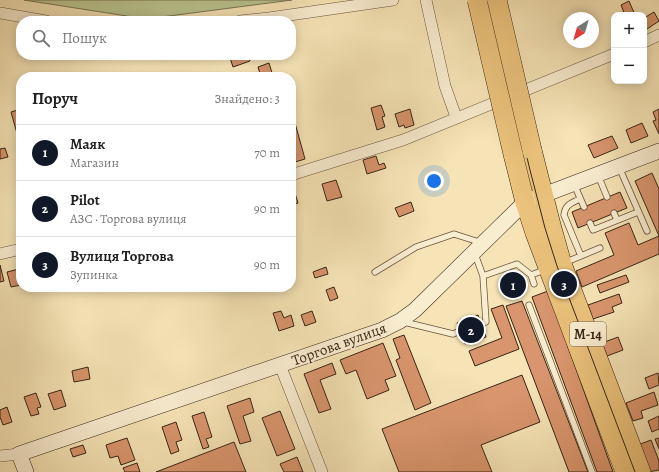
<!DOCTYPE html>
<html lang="uk">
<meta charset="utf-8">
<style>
:root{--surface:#fff;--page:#f6f6f6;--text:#222;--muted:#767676;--line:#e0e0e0;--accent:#111827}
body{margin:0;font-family:Alegreya,serif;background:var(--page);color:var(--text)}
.controls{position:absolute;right:12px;top:12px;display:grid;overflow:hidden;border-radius:8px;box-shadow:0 2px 10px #0003}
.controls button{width:36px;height:36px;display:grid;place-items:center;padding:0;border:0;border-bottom:1px solid var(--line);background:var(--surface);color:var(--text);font:20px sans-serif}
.compass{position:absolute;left:563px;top:12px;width:36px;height:36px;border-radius:50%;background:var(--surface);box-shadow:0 2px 10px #0003;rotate:217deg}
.you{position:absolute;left:434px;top:181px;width:14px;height:14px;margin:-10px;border:3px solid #fff;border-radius:50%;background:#1a73e8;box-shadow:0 0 0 6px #1a73e833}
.badge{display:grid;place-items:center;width:26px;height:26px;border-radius:50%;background:var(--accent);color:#fff;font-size:13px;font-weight:700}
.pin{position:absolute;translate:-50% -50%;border:2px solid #fff;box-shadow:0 1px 4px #0006}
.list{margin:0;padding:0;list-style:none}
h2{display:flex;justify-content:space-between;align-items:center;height:52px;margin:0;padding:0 16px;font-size:17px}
h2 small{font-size:13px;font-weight:400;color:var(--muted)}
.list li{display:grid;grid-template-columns:26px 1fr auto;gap:12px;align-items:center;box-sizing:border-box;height:56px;padding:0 16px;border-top:1px solid var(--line)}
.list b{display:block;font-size:15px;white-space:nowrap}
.list p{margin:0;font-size:13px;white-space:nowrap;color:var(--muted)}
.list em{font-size:13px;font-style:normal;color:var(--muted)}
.icon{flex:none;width:22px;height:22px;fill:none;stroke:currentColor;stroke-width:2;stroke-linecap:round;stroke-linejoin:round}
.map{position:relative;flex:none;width:659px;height:472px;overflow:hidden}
.search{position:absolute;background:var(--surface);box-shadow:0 2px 10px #0003;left:16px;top:16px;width:280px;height:44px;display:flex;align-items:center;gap:10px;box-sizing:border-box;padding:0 14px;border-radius:16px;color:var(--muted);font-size:15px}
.panel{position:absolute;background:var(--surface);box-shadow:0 2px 10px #0003;left:16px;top:72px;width:280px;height:220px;border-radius:16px}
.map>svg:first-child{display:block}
.green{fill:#bac590;stroke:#797553}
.building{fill:#d9956d;stroke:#382516}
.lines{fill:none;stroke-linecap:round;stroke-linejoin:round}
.lane-casing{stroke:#68553e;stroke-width:7}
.street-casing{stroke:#68553e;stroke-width:12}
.secondary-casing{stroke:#382516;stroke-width:16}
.highway-casing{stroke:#382516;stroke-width:20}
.lane{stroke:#f9edd0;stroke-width:5.5}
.street{stroke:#f9edd0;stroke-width:11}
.secondary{stroke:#f9edd0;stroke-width:15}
.highway{stroke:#ebc27b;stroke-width:19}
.tram{stroke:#382516;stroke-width:1}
.highway-bridge-casing{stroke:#382516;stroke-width:20;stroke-linecap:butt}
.highway-bridge{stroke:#ebc27b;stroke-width:19}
.labels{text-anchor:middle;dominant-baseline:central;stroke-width:3;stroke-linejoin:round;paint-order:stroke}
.shield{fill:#f9edd0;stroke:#72614e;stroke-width:1}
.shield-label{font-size:14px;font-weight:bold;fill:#382516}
.street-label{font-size:15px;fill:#382516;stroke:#f9edd0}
</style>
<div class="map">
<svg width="659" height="472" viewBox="0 0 659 472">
<rect width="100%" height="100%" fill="#f6e4b6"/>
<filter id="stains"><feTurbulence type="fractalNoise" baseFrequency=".005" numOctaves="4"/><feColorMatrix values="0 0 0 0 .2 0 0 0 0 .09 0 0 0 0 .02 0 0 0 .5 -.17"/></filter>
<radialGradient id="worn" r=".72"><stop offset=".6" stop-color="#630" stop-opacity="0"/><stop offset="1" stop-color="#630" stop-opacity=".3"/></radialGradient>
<path class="green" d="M24 0H292L146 19Z"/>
<path class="building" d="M629 1 635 15H625L621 5Z
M654 12 659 21 647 29 644 25V18Z
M229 55H248L250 61 233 67Z
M269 63 273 76 261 77 258 67Z
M187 74 188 77H177Z
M381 105 385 116 382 117 385 127 377 130 371 108Z
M21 109V137H18L11 112Z
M410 109 414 125 405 128 404 125 399 127 395 114Z
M659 109V134L653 121 656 120 653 112Z
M295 123 305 159 295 162 291 148V124Z
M642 123 648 136 631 143 626 130Z
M612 136 618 148 594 158 588 145Z
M5 148 8 157 0 159V149Z
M376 156 379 165 384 163 386 168 367 174 363 160Z
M652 173 659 189V254L582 287 576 271 614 255 605 233 629 223 638 245 659 236 635 181Z
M336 180 342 197 327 201 322 184Z
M294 190 298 203 291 205V191Z
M620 192 627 208 578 228 572 212Z
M411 202 414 211 399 217 395 208Z
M0 265 4 281 0 282Z
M326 267 328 274 315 278 313 272Z
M19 269 21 285 11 287 7 272Z
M515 271 523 294 512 298 503 276Z
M626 275 629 282 600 293 597 285Z
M334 287 338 298 330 301 326 290Z
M548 291 613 472H597L532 297Z
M619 294 622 303 612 307 614 312 593 319 588 305Z
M522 301 588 472H569L506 306Z
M503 305 519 349 475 366 469 351 502 338 491 309Z
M281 311 284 318 291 315 294 326 279 331 273 313Z
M312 311 316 322 305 326 301 315Z
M478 315 486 337 465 344 457 323Z
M404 335 431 403 415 410 396 360 400 358 393 339Z
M618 337 623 350 607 356 602 343Z
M383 343 396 376 385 380 389 390 367 399 356 370 346 374 340 360Z
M332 363 336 374 320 380 331 409 319 413 304 374Z
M88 367 90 379 74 382 72 371Z
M658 373 659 385 649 389 645 378Z
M522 375 540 422 481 445 492 472H399L382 429Z
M61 390 66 406 54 410 48 394Z
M654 392 658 405 641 411 643 418 633 421 626 403Z
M36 393 41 407 37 408 39 414 31 416 24 397Z
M250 398 254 412 243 416 251 441 240 444 227 406Z
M7 407 12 422 3 425 0 417V410Z
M280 411 295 449 277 456 262 418Z
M204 412 212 437 206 439 209 447 203 449 192 416Z
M659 416V429L652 432 648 421Z
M176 422 182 440 176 442 179 451 171 454 162 427Z
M127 438 135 460 121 465 118 456 110 458 106 445Z
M659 438V449L655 439Z
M651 440 659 461V470L648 472 638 445Z
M234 442 246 472H156Z
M83 445 86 453 73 457 70 449Z
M297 457 303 472H284L280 464Z
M137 463 140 472H125L123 468Z"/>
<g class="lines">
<defs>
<path id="lane" d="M619 167 647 231
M598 175 607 197
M574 184 584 207
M580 199C571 203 565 205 564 215L581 256
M614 213 617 220
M590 223 593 230 638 212
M475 254 483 276 486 322 481 324
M564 263 600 248
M375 272 416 247 454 234 482 243
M531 275 534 284
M483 276 517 264 531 275 547 269
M529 305 592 472
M404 322 453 334 460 331"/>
<path id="street" d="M426 0 445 86 456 117
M0 13 46 21
M240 21 269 18 393 0
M644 42 659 35
M291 175 403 140 614 54
M0 254 21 249
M280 365 322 472
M0 456 19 454"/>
<path id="secondary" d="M26 472 19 454 382 330 400 321 415 310 525 202 659 151"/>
<path id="highway" d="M532 150 551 225 562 264 641 472
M513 154 525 202 535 233 625 472"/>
</defs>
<use href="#lane" class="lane-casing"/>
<use href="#street" class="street-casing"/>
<use href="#secondary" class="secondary-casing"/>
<use href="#highway" class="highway-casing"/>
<use href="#lane" class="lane"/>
<use href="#street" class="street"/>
<use href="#secondary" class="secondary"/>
<use href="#highway" class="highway"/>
<path class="tram" d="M489 0 530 170 545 228 557 266 635 472"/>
<defs>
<path id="highway-bridge" d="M477 0 513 154
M497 0 532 150"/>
</defs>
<use href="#highway-bridge" class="highway-bridge-casing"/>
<use href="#highway-bridge" class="highway-bridge"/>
</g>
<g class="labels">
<rect class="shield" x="570" y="322" width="36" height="24" rx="3"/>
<g class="shield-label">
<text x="588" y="334">М-14</text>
</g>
<g class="street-label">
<text transform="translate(339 344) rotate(-20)">Торгова вулиця</text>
</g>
</g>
<rect width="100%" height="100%" filter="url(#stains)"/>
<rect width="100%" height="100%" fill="url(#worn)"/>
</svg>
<div class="controls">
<button>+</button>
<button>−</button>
</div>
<svg class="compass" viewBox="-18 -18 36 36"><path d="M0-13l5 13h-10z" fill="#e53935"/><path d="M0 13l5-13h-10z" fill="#767676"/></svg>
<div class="you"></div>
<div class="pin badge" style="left:513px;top:285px">1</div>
<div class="pin badge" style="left:471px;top:330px">2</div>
<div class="pin badge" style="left:564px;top:284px">3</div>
<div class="search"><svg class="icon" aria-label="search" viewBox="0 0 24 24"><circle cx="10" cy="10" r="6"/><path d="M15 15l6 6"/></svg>Пошук</div>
<section class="panel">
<h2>Поруч<small>Знайдено: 3</small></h2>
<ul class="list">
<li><span class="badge">1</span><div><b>Маяк</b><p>Магазин</p></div><em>70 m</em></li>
<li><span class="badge">2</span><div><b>Pilot</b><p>АЗС · Торгова вулиця</p></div><em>90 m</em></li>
<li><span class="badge">3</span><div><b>Вулиця Торгова</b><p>Зупинка</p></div><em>90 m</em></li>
</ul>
</section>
</div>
